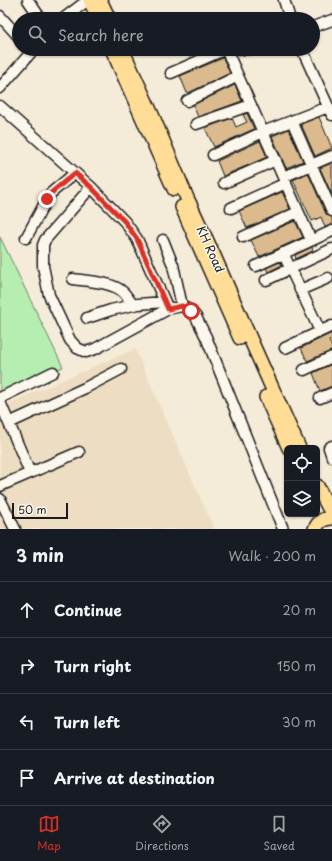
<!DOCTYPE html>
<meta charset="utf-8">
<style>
:root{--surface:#171b24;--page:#242831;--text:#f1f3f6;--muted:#9ea1a6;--line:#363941;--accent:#d93025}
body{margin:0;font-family:"Playpen Sans",sans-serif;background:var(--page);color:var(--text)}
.controls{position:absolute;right:12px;bottom:12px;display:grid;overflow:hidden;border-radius:6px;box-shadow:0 1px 3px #0004}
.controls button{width:36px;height:36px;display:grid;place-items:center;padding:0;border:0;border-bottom:1px solid var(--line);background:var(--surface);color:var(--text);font:20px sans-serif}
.scale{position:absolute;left:12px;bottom:10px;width:56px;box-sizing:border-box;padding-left:4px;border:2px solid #1c1c1c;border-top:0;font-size:11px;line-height:14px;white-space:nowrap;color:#1c1c1c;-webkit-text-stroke:3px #fbf7ec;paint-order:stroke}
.stop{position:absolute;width:12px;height:12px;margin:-9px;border:3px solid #d93025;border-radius:50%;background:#fff}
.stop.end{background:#d93025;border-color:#fff;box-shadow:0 1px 4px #0008}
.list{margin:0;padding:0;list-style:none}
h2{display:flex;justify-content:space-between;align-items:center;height:52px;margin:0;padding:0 16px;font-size:17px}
h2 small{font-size:13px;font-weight:400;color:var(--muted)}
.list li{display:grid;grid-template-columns:26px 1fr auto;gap:12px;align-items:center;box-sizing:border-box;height:56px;padding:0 16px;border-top:1px solid var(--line)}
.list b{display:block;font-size:15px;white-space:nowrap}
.list em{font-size:13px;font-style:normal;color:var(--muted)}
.icon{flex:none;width:22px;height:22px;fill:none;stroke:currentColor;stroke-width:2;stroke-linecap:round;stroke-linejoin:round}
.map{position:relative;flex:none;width:332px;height:529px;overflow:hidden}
.search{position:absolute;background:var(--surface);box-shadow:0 1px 3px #0004;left:12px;right:12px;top:12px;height:44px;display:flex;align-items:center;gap:10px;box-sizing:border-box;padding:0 14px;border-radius:22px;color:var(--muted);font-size:15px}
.sheet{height:276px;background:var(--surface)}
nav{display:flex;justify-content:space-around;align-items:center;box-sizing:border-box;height:56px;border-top:1px solid var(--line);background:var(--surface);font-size:11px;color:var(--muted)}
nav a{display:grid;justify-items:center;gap:2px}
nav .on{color:var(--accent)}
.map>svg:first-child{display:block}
.built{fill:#edddc2}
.green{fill:#b6eeb1;stroke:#698566}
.building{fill:#dbbb8e;stroke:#1c1c1c}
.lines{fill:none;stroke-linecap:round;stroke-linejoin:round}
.minor-casing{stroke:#1c1c1c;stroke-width:13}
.major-casing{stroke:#1c1c1c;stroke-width:16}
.minor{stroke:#fbf7ec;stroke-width:10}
.major{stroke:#ffdd96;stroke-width:13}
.route{stroke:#d93025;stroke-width:5}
.labels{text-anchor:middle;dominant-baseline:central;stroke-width:3;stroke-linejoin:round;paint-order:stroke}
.street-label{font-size:12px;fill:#1c1c1c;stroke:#fbf7ec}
</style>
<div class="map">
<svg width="332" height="529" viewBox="0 0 332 529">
<rect width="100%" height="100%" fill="#f5ebd9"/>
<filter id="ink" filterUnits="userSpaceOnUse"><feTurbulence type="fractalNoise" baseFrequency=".025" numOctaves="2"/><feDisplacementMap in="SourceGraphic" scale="8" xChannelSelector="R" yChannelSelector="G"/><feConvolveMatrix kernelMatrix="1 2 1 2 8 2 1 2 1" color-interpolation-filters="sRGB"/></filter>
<g filter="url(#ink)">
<path class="built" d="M135 349 214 529H0V407Z"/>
<path class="green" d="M0 237 63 367 0 394Z"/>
<path class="building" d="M223 58 230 73 188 93H187L180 76Z
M235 85 242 101 198 117 193 105Z
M247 113 254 129 214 147 205 128 232 118 236 127 247 122 243 115Z
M319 117 332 148 315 156 301 124Z
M289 129 303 161 286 168 272 136Z
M260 141 267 157 223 176 217 161Z
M332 163V195L320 168Z
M308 173 326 214 329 216 332 217V225L325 227 321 217 312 221 293 180Z
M282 192 290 209 247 228 239 211Z
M295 221 303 237 259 257 251 240Z
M312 247 313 251 296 259 295 255Z
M280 262 282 265 268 272 266 268Z
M332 333V339L329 341 332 347V351L307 361 301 348Z
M332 364V386L320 391 313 373Z"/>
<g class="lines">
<defs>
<path id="minor" d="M28 0 41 19
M284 0 290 19
M0 16 19 37
M63 19 88 0
M313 27 332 20
M240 49H251
M302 49 332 115
M171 73 226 49 311 240
M0 88 34 49
M187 101 238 76
M0 106 91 187 125 222 137 239 168 309
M292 121 332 211
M196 124 251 105
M213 155 263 132 328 107
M283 177 332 156
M224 183 276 160
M91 187 45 240 43 245V266L49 295 70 340 77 348 86 352 95 349 168 309 182 306 191 311 196 317 206 337 283 529
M231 208 286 183
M243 237 298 212
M26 238 47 199 51 193 75 173
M163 240 173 265 182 306
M283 253 320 331
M256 266 332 231
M73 279C88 281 112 282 123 292 127 296 130 301 133 305
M266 280 332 249
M300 290 328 278
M87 318 111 310 138 304 165 302
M285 348 332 326
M304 370 332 357
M0 398 53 372
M320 398 332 393
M0 402 30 473
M9 423 85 388 121 369
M332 446 329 448 332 457
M0 486 79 452
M0 499 15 529"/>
<path id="major" d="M90 0 98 19
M100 0 109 19
M112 49 174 189
M122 49 153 117 187 198 214 256 253 345 299 448
M182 207 240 338
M266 397 289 448
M317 486 332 514
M315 529C318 522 324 518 332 518"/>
</defs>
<use href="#minor" class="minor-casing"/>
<use href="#major" class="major-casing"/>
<use href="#minor" class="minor"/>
<use href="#major" class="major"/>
</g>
</g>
<g class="lines" filter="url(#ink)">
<path class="route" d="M47 199 51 193 75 173 91 187 125 222 137 239 168 309 182 306 191 311"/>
</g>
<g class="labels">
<g class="street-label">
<text transform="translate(211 249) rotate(66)">KH Road</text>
</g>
</g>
</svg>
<div class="controls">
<button><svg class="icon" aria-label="locate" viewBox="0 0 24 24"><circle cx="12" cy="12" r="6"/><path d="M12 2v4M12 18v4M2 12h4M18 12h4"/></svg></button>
<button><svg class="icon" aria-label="layers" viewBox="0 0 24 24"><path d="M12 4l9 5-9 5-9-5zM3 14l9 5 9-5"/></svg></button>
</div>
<div class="scale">50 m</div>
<div class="stop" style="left:191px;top:311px"></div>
<div class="stop end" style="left:47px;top:199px"></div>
<div class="search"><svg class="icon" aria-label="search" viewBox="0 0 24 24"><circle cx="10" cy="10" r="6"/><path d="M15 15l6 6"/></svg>Search here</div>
</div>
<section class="sheet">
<h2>3 min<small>Walk · 200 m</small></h2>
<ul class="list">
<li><svg class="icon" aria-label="ahead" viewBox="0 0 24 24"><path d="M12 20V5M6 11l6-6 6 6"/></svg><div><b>Continue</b></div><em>20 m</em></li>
<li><svg class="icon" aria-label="right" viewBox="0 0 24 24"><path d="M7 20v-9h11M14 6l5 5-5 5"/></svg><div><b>Turn right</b></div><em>150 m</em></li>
<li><svg class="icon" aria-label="left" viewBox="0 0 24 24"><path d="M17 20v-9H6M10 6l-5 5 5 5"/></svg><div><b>Turn left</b></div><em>30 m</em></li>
<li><svg class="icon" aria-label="arrive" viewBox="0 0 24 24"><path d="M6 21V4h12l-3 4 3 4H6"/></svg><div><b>Arrive at destination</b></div></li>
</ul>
</section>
<nav>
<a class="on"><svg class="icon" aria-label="map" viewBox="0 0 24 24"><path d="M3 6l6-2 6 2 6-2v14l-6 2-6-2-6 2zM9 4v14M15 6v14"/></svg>Map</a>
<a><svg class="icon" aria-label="directions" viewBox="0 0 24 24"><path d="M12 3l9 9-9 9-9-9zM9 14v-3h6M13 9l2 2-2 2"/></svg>Directions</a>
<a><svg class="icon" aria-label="saved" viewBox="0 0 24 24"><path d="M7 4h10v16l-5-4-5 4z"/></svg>Saved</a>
</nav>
